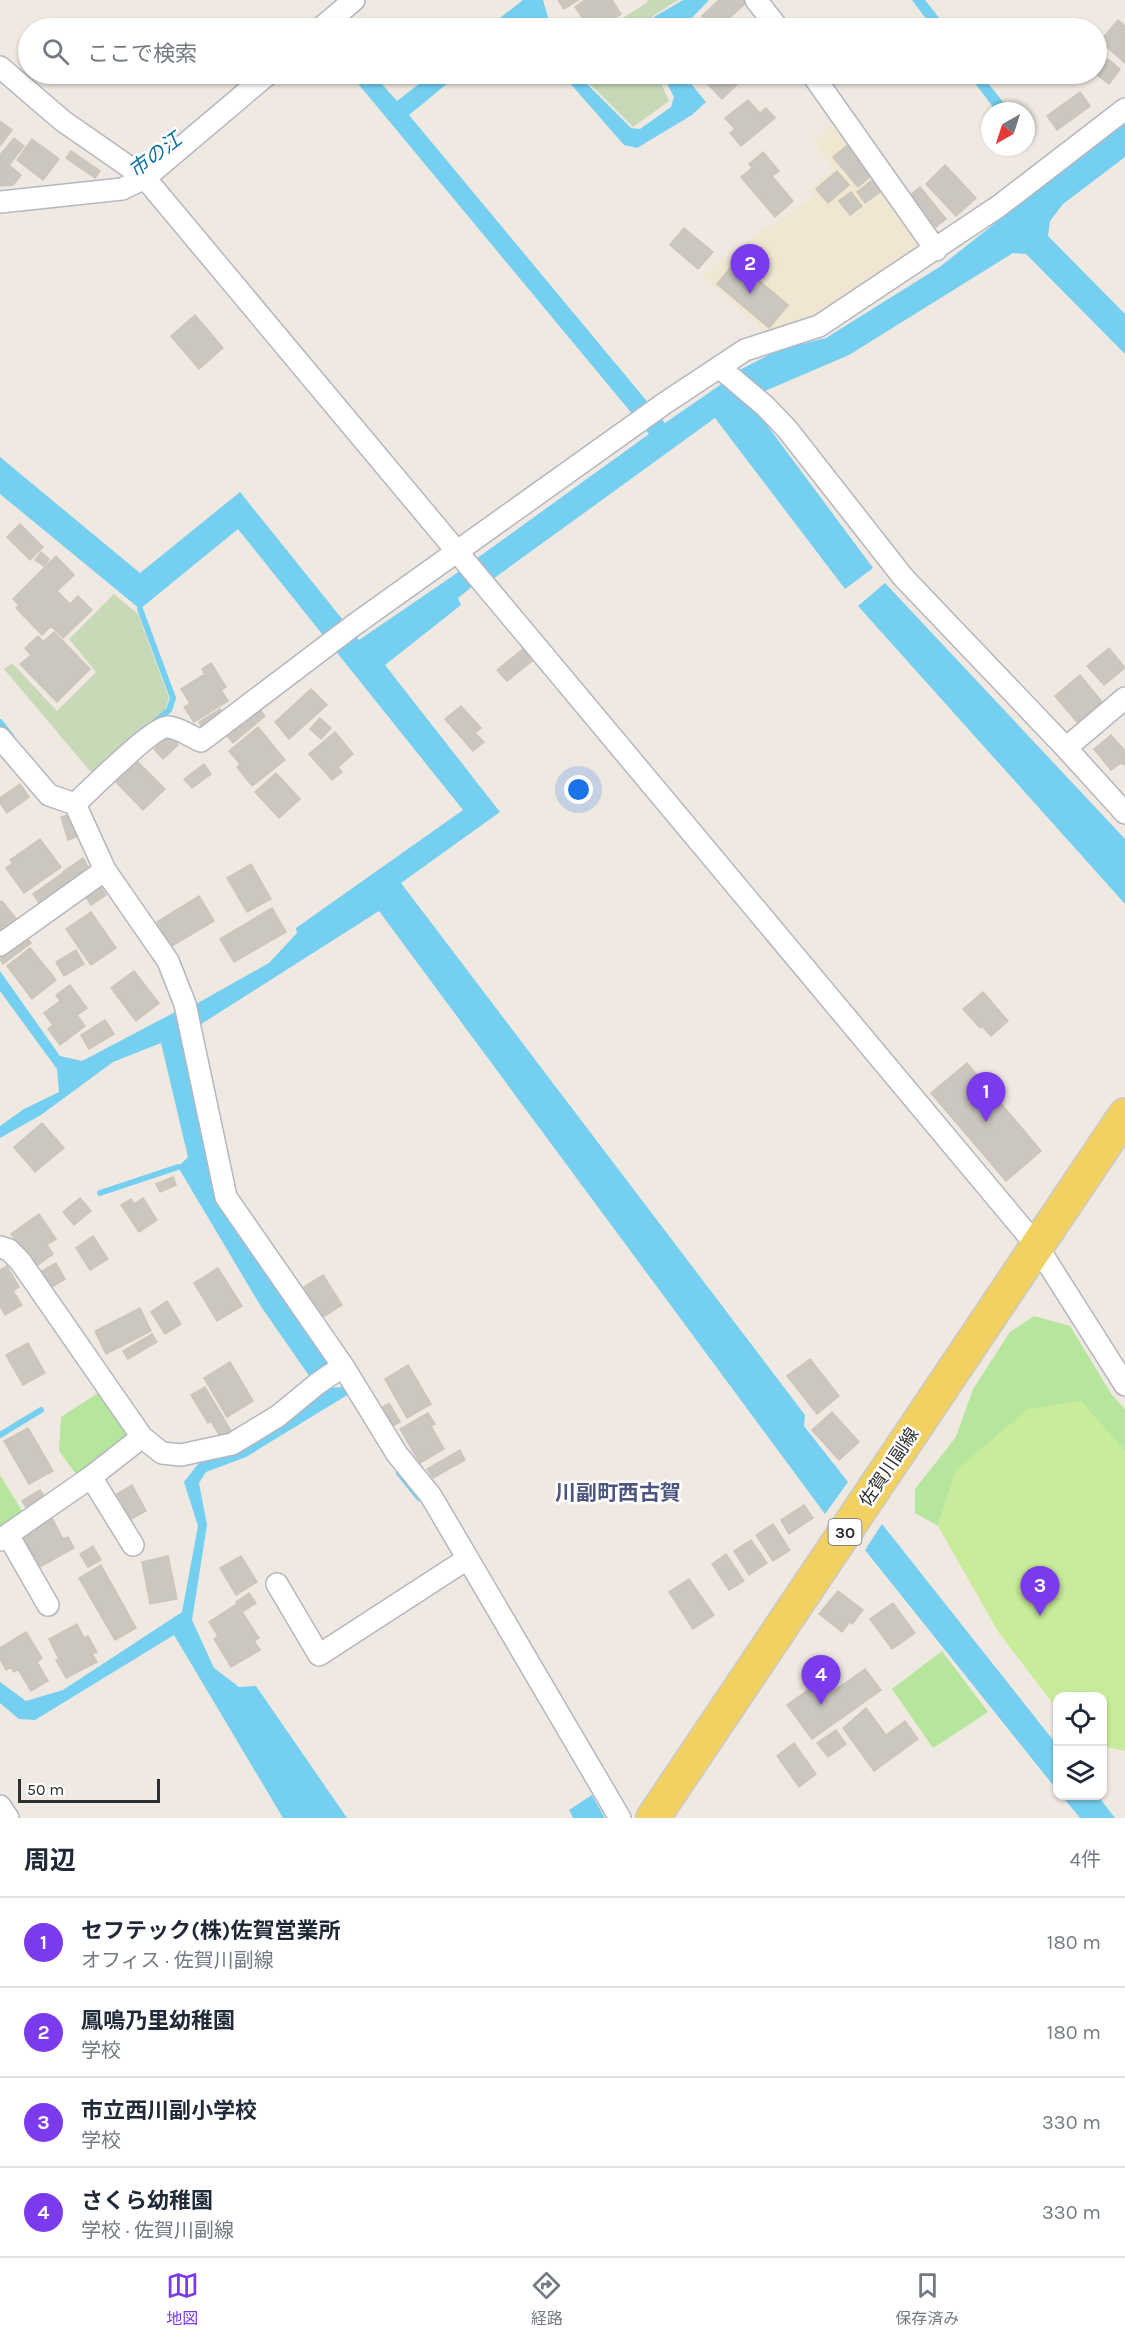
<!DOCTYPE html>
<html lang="ja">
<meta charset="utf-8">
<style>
:root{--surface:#fff;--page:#f6f6f7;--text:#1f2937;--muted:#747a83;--line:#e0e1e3;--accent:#7c3aed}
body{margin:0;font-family:Karla,"Noto Sans JP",sans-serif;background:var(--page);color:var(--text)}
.controls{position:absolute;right:18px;bottom:18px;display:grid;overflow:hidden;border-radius:12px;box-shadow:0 2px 4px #0004}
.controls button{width:54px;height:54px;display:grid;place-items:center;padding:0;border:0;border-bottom:2px solid var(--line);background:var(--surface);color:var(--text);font:30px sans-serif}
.compass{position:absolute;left:981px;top:102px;width:54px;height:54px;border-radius:50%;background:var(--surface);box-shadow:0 2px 4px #0004;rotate:219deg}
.scale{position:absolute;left:18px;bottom:15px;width:142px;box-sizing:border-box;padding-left:6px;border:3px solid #2e2e2e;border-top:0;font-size:16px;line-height:21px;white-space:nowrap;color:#2e2e2e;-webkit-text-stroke:4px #fff;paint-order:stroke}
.you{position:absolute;left:579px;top:790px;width:21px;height:21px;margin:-15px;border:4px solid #fff;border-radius:50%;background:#1a73e8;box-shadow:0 0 0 9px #1a73e833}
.badge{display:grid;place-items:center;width:39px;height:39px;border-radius:50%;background:var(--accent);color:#fff;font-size:20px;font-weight:700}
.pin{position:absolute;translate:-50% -50px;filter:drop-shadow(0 2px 3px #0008)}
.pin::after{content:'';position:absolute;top:32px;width:21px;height:18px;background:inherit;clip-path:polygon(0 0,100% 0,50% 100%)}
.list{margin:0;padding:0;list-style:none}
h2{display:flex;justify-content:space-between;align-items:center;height:78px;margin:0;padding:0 24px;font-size:26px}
h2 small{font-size:20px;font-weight:400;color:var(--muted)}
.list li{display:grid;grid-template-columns:39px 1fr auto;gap:18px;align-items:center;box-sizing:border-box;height:90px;padding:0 24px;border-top:2px solid var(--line)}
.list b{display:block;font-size:22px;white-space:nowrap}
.list p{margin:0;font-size:20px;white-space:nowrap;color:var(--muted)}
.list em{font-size:20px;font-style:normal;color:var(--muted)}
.icon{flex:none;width:33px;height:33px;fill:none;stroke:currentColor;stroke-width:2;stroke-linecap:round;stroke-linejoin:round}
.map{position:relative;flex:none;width:1125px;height:1818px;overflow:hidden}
.search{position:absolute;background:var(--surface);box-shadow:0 2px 4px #0004;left:18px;right:18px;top:18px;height:66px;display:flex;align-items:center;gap:15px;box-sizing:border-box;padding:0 21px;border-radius:33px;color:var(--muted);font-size:22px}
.sheet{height:438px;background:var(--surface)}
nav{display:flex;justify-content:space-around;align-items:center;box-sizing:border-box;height:84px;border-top:2px solid var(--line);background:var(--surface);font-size:16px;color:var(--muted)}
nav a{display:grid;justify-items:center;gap:3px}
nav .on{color:var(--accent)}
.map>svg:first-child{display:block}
.education{fill:#f0e6d1}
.green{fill:#b6e59e}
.cemetery{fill:#c8d9b8}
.pitch{fill:#c9ec9a}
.water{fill:#75cff0}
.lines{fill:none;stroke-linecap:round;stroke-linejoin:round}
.stream{stroke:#75cff0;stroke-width:6}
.building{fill:#cbc7bf;stroke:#cbc5ba;stroke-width:1.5}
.minor-casing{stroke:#b4b7c1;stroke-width:24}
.primary-casing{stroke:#c9c9c9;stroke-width:36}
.minor{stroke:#fff;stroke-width:21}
.primary{stroke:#f2d163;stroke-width:33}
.labels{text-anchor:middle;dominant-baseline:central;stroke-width:5;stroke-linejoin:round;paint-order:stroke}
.shield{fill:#fff;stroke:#6d6d6d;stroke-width:1.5}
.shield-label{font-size:16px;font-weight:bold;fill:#2e2e2e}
.street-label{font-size:18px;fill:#2e2e2e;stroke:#fff}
.water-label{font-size:20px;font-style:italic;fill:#0d6fa3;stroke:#fff}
.quarter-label{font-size:21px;font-weight:bold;fill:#4d5680;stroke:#fff}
</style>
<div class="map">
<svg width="1125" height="1818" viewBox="0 0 1125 1818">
<rect width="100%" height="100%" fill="#efe9e1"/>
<path class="education" d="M839 119 928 250 825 316 793 326 764 331 702 275 769 225 771 227 814 195 810 189 834 169 813 142Z"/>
<path class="green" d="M1034 1316 1070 1326 1112 1395 1125 1409V1451L1081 1402 956 1470 938 1526 915 1513V1489L956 1437 973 1389 1010 1332Z
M98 1393 129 1436 78 1477 59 1451 61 1417Z
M0 1475 26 1517 0 1533Z
M942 1651 988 1712 933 1748 892 1689Z"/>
<path class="cemetery" d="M647 0H678L653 16 645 28H607L648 2Z
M580 74H657L669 101 633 127Z
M114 594 138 614 169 698 162 719 95 777 4 669 12 663 57 711 96 672 69 639Z"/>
<path class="pitch" d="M1081 1401 1125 1451V1751L1103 1746 1102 1696H1058L1057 1709 999 1633 938 1526 956 1470 1028 1409Z"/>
<path class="water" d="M523 0H543L551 28H537L534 22 526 18 514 28H487Z
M683 0H709L689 21 685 28H649L654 17Z
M912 0H925L947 28H933Z
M350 74H373L397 101 432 74H459L409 115 665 423 723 383 755 409 873 568 845 589 715 418 493 579 476 559 649 434Z
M562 74H577L631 128 640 129 671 107 674 97 662 74H683L706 102 692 115 637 148 624 145Z
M968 74H981L1010 111H996Z
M1125 120V157L1063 204 1050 221 1048 236 1125 314V354L1026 254 1013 253 849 355 760 393 736 372 778 350 826 338 941 266Z
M0 457 140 573 240 492 359 640 460 571 473 586 458 598 461 605 385 665 500 812 401 883 805 1415 804 1426 848 1482 825 1514 379 911 184 1035 219 1207 330 1364 312 1380 260 1305 178 1167 188 1157 161 1043 113 1062 41 1115 0 1138V1126L24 1109 59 1092 57 1069 0 991V971L60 1056 82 1061 179 1010 180 1013 269 963 297 933 296 928 463 810 238 529 140 609 0 494Z
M885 583 1125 839V904L858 606Z
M344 1387 349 1394 246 1457 206 1472 199 1483 207 1525 192 1620 214 1668 239 1687 256 1686 347 1818H283L174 1635 35 1720 19 1719 0 1703V1682L26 1701 63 1690 182 1612 198 1526 184 1482 198 1464 239 1450 326 1388Z
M882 1524 1057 1745V1790L865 1550Z
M592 1795 605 1818H573L569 1810Z
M1062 1796H1098L1115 1818H1080Z"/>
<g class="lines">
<path class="stream" d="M140 609 173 698 169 710 154 723
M0 722 11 736
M100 1193 178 1167
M0 1435 41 1410
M399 1473 419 1498"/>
</g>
<path class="building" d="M558 0H578L564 9Z
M585 0H612L621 14 599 28H589L575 7Z
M719 0H743L746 3 718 28H714L702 16Z
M1118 20 1125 26V63L1100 41Z
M1108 59 1120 69 1109 84 1096 74Z
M698 74H748L722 99Z
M1080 92 1090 106 1057 130 1047 116Z
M748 100 760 113 766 108 775 118 741 146 730 133 735 129 725 118Z
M0 121 12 130 0 146Z
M14 138 24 146 9 165 21 175 13 185 0 186V155Z
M32 139 59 159 43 180 17 160Z
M852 141 878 170 858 187 833 157Z
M71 151 100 171 95 178 66 158Z
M763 152 779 171 772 176 793 201 775 217 741 177 752 168 749 164Z
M945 165 976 198 956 216 926 184Z
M837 171 849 185 828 203 816 189Z
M875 178 884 189 865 203 857 192Z
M920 187 946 219 936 227 909 196Z
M851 192 862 206 850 215 839 201Z
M684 228 713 252 698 269 670 245Z
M736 261 788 305 769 328 717 284Z
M195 315 223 348 199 369 171 336Z
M20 524 43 547 30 560 7 537Z
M41 552 49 559 44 566 35 560Z
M56 556 74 575 57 591 70 604 78 596 92 610 63 638 51 626 42 635 16 608 19 605 13 599Z
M54 632 90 669 57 702 20 664 31 655 25 648 38 636 43 642Z
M1109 648 1125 668 1104 685 1087 666Z
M523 649 532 661 507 681 497 670Z
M211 663 226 687 221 690 228 701 194 722 184 707 190 703 181 689 205 674 202 669Z
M1080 675 1102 702 1077 722 1055 696Z
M311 689 327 705 289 739 275 722Z
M257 706 265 716 233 743 225 733Z
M461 706 481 728 475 733 484 742 473 751 445 719Z
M220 709 226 718 204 731 199 722Z
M320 718 331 728 321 739 310 729Z
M258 727 285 760 252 786 237 767 240 764 229 751Z
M335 732 353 754 338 767 342 772 332 780 309 754Z
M170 735 178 745 163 759 154 749Z
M1111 735 1125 751V765L1121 763 1111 770 1094 749Z
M138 762 165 789 143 810 116 782Z
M204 764 211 774 192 788 184 779Z
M276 773 300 799 279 818 255 792Z
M20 784 29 797 7 813 0 803V798Z
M72 814 78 836 68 840 61 817Z
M40 839 61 867 24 893 6 868 13 863 10 860Z
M83 858 91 872 72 884 63 872Z
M251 864 271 899 247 912 227 878Z
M63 873 72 887 42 907 33 894Z
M99 884 106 895 91 905 84 894Z
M199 896 214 921 172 946 157 922Z
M2 901 18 921 0 934V902Z
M272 908 286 932 234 962 220 939Z
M91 912 116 948 91 965 66 929Z
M25 935 31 943 3 964 0 959V954Z
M30 948 56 980 32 999 7 966Z
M76 950 84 964 64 976 56 962Z
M134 971 159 1003 136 1021 111 988Z
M70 985 87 1008 77 1015 85 1026 60 1045 48 1029 53 1025 44 1013 60 1001 56 995Z
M983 992 1008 1021 991 1036 982 1026 980 1028 963 1009Z
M105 1020 114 1034 89 1049 81 1035Z
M967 1063 1041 1151 1006 1181 931 1093Z
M42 1123 64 1148 35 1172 14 1147Z
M173 1177 176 1185 160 1192 156 1184Z
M80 1198 91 1211 74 1225 63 1212Z
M143 1198 157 1220 139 1232 121 1205 131 1199 134 1204Z
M39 1214 56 1239 47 1245 53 1254 35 1267 11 1234Z
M93 1236 108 1259 90 1270 76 1248Z
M56 1263 65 1279 52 1287 42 1271Z
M7 1266 19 1287 13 1291 22 1305 5 1315 0 1306V1270Z
M218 1268 242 1306 217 1321 194 1283Z
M323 1275 342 1305 323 1317 304 1287Z
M167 1301 181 1324 165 1334 151 1312Z
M140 1308 151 1331 106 1354 95 1331Z
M152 1334 157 1342 128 1359 123 1351Z
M28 1343 45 1373 23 1385 6 1355Z
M810 1359 839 1396 817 1414 787 1376Z
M230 1362 253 1401 227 1417 204 1378Z
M408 1365 431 1404 407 1418 385 1379Z
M205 1387 231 1431 221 1438 211 1421 208 1423 191 1395Z
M389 1403 400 1422 391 1427 380 1409Z
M832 1412 859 1442 839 1460 812 1430Z
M428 1413 435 1424 431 1426 444 1449 420 1463 400 1429Z
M28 1428 53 1471 29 1484 4 1441Z
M460 1450 465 1460 433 1478 427 1469Z
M132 1485 146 1511 131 1519 117 1494Z
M40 1490 48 1501 30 1513 22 1501Z
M804 1505 813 1518 789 1534 781 1520Z
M52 1518 63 1539 68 1537 74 1548 40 1567 22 1534Z
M773 1524 790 1550 773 1561 756 1535Z
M751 1540 767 1563 749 1575 734 1551Z
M93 1546 101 1560 88 1567 80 1554Z
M726 1554 744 1581 729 1590 712 1564Z
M168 1556 177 1599 150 1604 142 1562Z
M241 1556 257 1582 236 1595 220 1568Z
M101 1565 136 1628 115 1640 79 1578Z
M689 1579 714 1615 693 1629 669 1592Z
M838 1591 863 1610 852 1624 850 1621 842 1632 819 1614Z
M249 1593 256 1603 242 1612 259 1638 254 1641 260 1650 231 1667 214 1639 218 1636 209 1622 237 1604 236 1602Z
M893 1603 915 1633 892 1649 870 1619Z
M77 1624 84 1638 88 1636 97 1652 92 1654 97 1662 66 1678 56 1660 59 1659 49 1639Z
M26 1632 42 1658 37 1662 48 1681 31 1691 18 1669 14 1672 11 1667 6 1670 0 1659V1648Z
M865 1669 881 1690 812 1739 787 1705 822 1680 831 1693Z
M866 1708 886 1735 905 1721 918 1739 874 1771 843 1728Z
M836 1730 846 1744 828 1757 817 1743Z
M794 1743 816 1774 799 1787 777 1756Z"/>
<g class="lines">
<defs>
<path id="minor" d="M756 0 778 28
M321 28 354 0
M0 67 63 121 145 178 1037 1246 1125 1385
M812 74 936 250
M0 202 122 189 145 178 268 74
M719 367 765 406 787 429 903 577 1066 748 1125 813
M0 738 49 795 75 804 105 870 168 961 185 1004 226 1197 343 1366 397 1454 431 1496 620 1818
M1066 748 1125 698
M75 804C89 791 153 727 167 727 177 727 192 737 201 741L354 625 665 403 745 350 819 326 999 206 1125 109
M0 945 105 870
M0 1247 9 1250 20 1261 142 1437 162 1453 181 1455 232 1444 278 1416 317 1384 343 1366
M91 1477 133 1545
M8 1535 48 1605
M0 1540 91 1477 142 1437
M277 1584 319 1655 467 1559
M0 1806 8 1818"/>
<path id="primary" d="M653 1818 1125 1115"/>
</defs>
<use href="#minor" class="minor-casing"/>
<use href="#primary" class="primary-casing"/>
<use href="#minor" class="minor"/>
<use href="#primary" class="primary"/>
</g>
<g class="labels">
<rect class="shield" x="828.5" y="1519" width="33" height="26" rx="4.5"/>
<g class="shield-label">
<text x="845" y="1532">30</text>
</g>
<g class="street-label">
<text transform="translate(889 1467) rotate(-56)">佐賀川副線</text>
</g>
<g class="water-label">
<text transform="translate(155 155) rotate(-37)">市の江</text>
</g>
<g class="quarter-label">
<text x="618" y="1493">川副町西古賀</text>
</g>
</g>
</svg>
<div class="controls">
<button><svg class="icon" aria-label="locate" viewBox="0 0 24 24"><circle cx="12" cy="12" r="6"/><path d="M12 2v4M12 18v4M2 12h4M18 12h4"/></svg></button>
<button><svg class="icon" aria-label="layers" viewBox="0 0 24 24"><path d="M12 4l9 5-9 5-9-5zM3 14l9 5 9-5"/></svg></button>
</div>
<svg class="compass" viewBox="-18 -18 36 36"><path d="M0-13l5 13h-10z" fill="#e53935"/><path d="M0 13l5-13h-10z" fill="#747a83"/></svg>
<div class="scale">50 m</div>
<div class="you"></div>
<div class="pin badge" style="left:986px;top:1122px">1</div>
<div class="pin badge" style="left:750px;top:294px">2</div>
<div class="pin badge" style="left:1040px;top:1616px">3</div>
<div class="pin badge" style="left:821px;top:1705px">4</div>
<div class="search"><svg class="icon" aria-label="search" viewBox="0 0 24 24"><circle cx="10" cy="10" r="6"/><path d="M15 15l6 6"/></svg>ここで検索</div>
</div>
<section class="sheet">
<h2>周辺<small>4件</small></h2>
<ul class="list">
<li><span class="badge">1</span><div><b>セフテック(株)佐賀営業所</b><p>オフィス · 佐賀川副線</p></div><em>180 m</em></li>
<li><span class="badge">2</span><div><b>鳳鳴乃里幼稚園</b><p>学校</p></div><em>180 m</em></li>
<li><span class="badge">3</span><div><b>市立西川副小学校</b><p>学校</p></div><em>330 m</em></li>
<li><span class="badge">4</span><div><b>さくら幼稚園</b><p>学校 · 佐賀川副線</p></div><em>330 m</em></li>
</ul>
</section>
<nav>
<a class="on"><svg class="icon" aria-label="map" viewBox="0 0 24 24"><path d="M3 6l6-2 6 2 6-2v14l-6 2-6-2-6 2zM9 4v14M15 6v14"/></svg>地図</a>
<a><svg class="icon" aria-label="directions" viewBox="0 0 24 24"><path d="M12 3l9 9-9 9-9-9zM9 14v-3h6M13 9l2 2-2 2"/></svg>経路</a>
<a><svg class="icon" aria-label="saved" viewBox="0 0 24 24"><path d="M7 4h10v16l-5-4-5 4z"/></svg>保存済み</a>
</nav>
